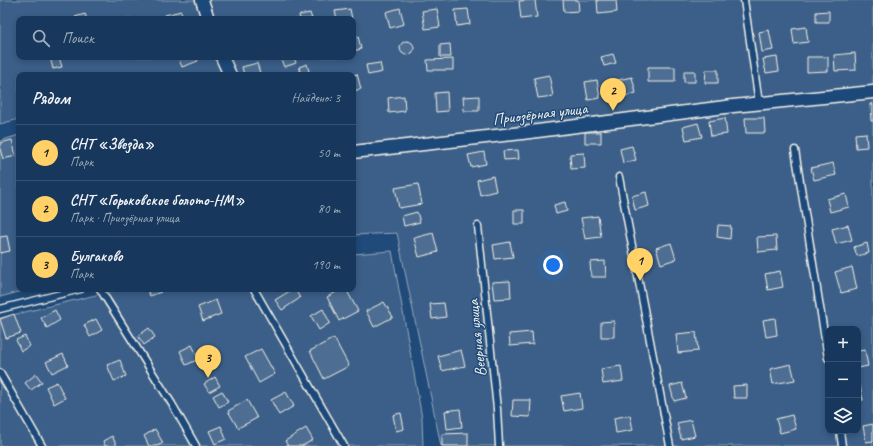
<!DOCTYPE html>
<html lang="ru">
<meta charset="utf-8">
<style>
:root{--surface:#17385c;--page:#244365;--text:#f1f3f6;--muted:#9eacbb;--line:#365272;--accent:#ffd166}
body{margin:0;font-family:Caveat,sans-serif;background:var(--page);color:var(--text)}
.controls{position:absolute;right:12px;bottom:12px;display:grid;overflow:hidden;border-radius:8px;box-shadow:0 2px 6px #0003}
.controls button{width:36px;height:36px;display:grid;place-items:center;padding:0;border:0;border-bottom:1px solid var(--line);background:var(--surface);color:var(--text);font:20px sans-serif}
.you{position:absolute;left:553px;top:265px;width:14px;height:14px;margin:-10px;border:3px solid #fff;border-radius:50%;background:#1a73e8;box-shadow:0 0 0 6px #1a73e833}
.badge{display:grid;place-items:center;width:26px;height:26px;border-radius:50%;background:var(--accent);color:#111;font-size:13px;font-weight:700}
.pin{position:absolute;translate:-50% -33px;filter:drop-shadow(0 1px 2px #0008)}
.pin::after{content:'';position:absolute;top:21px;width:14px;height:12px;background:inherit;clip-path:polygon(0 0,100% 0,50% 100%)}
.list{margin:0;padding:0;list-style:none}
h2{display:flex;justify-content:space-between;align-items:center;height:52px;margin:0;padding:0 16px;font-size:17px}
h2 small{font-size:13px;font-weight:400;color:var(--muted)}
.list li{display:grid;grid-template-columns:26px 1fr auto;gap:12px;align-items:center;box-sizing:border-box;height:56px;padding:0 16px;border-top:1px solid var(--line)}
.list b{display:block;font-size:15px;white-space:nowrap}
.list p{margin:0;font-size:13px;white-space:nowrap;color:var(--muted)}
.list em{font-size:13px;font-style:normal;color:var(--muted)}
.icon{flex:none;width:22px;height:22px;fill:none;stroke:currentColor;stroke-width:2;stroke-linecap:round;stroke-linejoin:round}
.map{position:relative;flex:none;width:873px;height:446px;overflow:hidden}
.search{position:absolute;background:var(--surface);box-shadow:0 2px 6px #0003;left:16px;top:16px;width:340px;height:44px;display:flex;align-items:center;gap:10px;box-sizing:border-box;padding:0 14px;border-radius:8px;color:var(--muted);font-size:15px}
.panel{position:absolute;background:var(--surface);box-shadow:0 2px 6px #0003;left:16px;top:72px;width:340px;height:220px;border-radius:8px}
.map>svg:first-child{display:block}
.green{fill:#3a5f88;stroke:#97a8b8;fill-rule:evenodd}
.building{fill:#4d6e92;stroke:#f4f1e8}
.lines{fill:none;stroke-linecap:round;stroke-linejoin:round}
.lane-casing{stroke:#f4f1e8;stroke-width:9}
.street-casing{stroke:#f4f1e8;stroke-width:15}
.lane{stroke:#1f4a7a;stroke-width:6}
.street{stroke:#1f4a7a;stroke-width:12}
.labels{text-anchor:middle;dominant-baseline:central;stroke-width:3;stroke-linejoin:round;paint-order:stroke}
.street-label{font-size:16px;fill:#f4f1e8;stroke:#1f4a7a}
</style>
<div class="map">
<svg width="873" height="446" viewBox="0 0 873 446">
<rect width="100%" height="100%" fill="#1f4a7a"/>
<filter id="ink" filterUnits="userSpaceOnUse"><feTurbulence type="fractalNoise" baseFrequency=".025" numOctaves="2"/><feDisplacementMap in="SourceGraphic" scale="8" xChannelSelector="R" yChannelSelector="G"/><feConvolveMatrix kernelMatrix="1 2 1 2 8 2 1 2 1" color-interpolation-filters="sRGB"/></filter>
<g filter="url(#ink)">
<path class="green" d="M0 0H873V446H441L397 233 353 235V75H19V119L0 124ZM19 19H353V57H19ZM828 329H858V431H828Z
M19 135V289H30L0 297V141Z
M392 251 422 418 423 446H0V318L121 289H353V254Z"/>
<path class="building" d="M531 0H535L537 17 521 19 519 1Z
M563 0H578L579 11 564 12Z
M597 0H616L617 12 598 14Z
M400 8 404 24 390 28 386 12Z
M350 9 352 19H337L335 11Z
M437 9 440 27 425 29 422 11Z
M468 9 470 24 457 26 455 10Z
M181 11 183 19H167L165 15Z
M829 11V22H816V12Z
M310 13 312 19H300L299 15Z
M85 14 87 19H76L75 17Z
M806 27 808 42 794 44 792 29Z
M769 30 773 50 762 52 759 32Z
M358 36 361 49 353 51V37Z
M400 48a7 7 0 1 1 14 0a7 7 0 1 1-14 0Z
M450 44 451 57H440V45Z
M855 53 856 70 835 71 834 55Z
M613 54 616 63 604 66 601 57Z
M50 57H59L62 67 53 69Z
M178 57H196L198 61 182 67Z
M280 57H294L296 63 284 67Z
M777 57 779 71 766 73 763 59Z
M807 57H828V71L807 72Z
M453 59V70H428L427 60Z
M257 63 260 73 250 75H244L242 67Z
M380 63 382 72 368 75 366 65Z
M307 64 310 75H301L299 67Z
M648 67H675V82H648Z
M706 70H718V83H705Z
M684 71H695V82H684Z
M357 74 361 89 353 91V75Z
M549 75 553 96 538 98 534 78Z
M632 77 636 93 622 97 618 80Z
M597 80 600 98 588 100 585 82Z
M447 92 448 111 436 112 435 93Z
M404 96 405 111 389 113 388 98Z
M479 96V111H464L463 97Z
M870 104H873V121H871Z
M725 118 727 134 711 136 709 121Z
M745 118H764L765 133H746Z
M698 123 702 137 686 140 683 127Z
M585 132H601V143H585Z
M866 133 867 147 856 148 855 134Z
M12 140 16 156 3 159 0 149V143Z
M632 146 636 160 623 163 620 149Z
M518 150 519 159 504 160 503 151Z
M484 152 486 164 471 167 468 155Z
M584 153 585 168 571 169 570 154Z
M833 163 836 175 814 180 811 168Z
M493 176 496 191 480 195 477 180Z
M418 184 422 204 399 208 395 188Z
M646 192 649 206 635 210 632 196Z
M846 194 849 207 830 212 827 199Z
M565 202 567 211 556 214 554 205Z
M514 210H524V224H514Z
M417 212 420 222 404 226 402 216Z
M598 216 601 237 585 239 581 218Z
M718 225 731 226 730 239 717 237Z
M848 225 852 240 836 244 832 229Z
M433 233 438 252 419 257 414 238Z
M7 236 10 251 0 253V237Z
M776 236 777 250 758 252 757 237Z
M510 242 513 257 495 259 493 245Z
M671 243 676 259 661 264 656 248Z
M867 243 869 253 857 256 854 247Z
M605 261 606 277H591L590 262Z
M852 267 857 289 841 293 835 272Z
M780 271 783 287 768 290 765 274Z
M510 281 511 298 494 299 492 282Z
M147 289H160L161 292 150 296Z
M293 289H295L300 298 282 310 275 300Z
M342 289H346L358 311 339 321 327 297Z
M216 300 221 314 203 321 198 307Z
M384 302 393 317 374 327 366 311Z
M444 303 446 317 432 319 430 304Z
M323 309 330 323 319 330 311 316Z
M55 310 60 320 47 328 41 318Z
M14 314 21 333 6 338 0 319Z
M775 318 777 335 766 337 763 320Z
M96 319 102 330 90 337 84 325Z
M614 321V337H601V322Z
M149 328 155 337 144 345 138 336Z
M532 332 533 344 510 346 509 334Z
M696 332 698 351 678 353 676 334Z
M25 336 30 346 21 351 16 340Z
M334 338 349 366 324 379 310 351Z
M192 345 199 359 186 365 180 351Z
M261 349 275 374 259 383 245 357Z
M461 350 465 366 442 371 438 356Z
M865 350 868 366 858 368V351Z
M63 354 68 365 52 373 46 362Z
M120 360 126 376 114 381 107 365Z
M791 364 795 380 773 384 770 369Z
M621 366 623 381 603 384 601 369Z
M36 374 42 382 31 390 25 383Z
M215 377 220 386 209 392 204 384Z
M57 382 65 398 54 404 46 387Z
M682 383 686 398 674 401 670 386Z
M747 385V398H734L733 386Z
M858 386H860L863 400 858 401Z
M222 391 228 402 219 407 213 396Z
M286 392 294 406 279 415 271 400Z
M580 393 582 408 564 411 561 396Z
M247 400 257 418 238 428 228 411Z
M513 400H531L530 417 512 416Z
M460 409 462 427 447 429 445 411Z
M401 413 404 429 396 431 393 415Z
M630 415 633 430 616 433 614 418Z
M792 415 796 429 780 433 776 419Z
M691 420 695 436 681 439 677 423Z
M873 424V441L866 442 863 426Z
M221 426 226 439 215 444 209 431Z
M306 428 313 440 302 446H288L285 441Z
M155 429 163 443 157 446H149L144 436Z
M468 433V446H442V434Z
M112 436 117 446H105L103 441Z"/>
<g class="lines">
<defs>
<path id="lane" d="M744 0 759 103
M795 150 828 358
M619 177 670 446
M478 226 497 409 499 446
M100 289 172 404 196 446
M254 289 344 446
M0 309 81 289
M0 373 42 446
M840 431 842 446"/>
<path id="street" d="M202 0 208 19
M222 57 230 75
M353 152 522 133 733 106 873 92"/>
</defs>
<use href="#lane" class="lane-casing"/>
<use href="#street" class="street-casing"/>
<use href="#lane" class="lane"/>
<use href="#street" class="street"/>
</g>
</g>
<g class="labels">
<g class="street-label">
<text transform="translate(540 114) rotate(-7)">Приозёрная улица</text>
<text transform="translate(477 338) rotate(-96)">Веерная улица</text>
</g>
</g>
</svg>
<div class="controls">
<button>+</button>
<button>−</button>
<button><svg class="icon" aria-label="layers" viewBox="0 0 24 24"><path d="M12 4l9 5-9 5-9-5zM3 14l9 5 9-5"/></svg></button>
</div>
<div class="you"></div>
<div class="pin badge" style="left:640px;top:281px">1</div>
<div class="pin badge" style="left:613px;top:111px">2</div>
<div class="pin badge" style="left:208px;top:378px">3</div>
<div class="search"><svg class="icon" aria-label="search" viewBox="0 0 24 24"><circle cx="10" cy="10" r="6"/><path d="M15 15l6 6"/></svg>Поиск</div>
<section class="panel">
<h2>Рядом<small>Найдено: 3</small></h2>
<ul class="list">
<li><span class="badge">1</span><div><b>СНТ «Звезда»</b><p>Парк</p></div><em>50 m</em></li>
<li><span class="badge">2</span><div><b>СНТ «Горьковское болото-НМ»</b><p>Парк · Приозёрная улица</p></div><em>80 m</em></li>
<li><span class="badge">3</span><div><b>Булгаково</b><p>Парк</p></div><em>190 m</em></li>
</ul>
</section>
</div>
